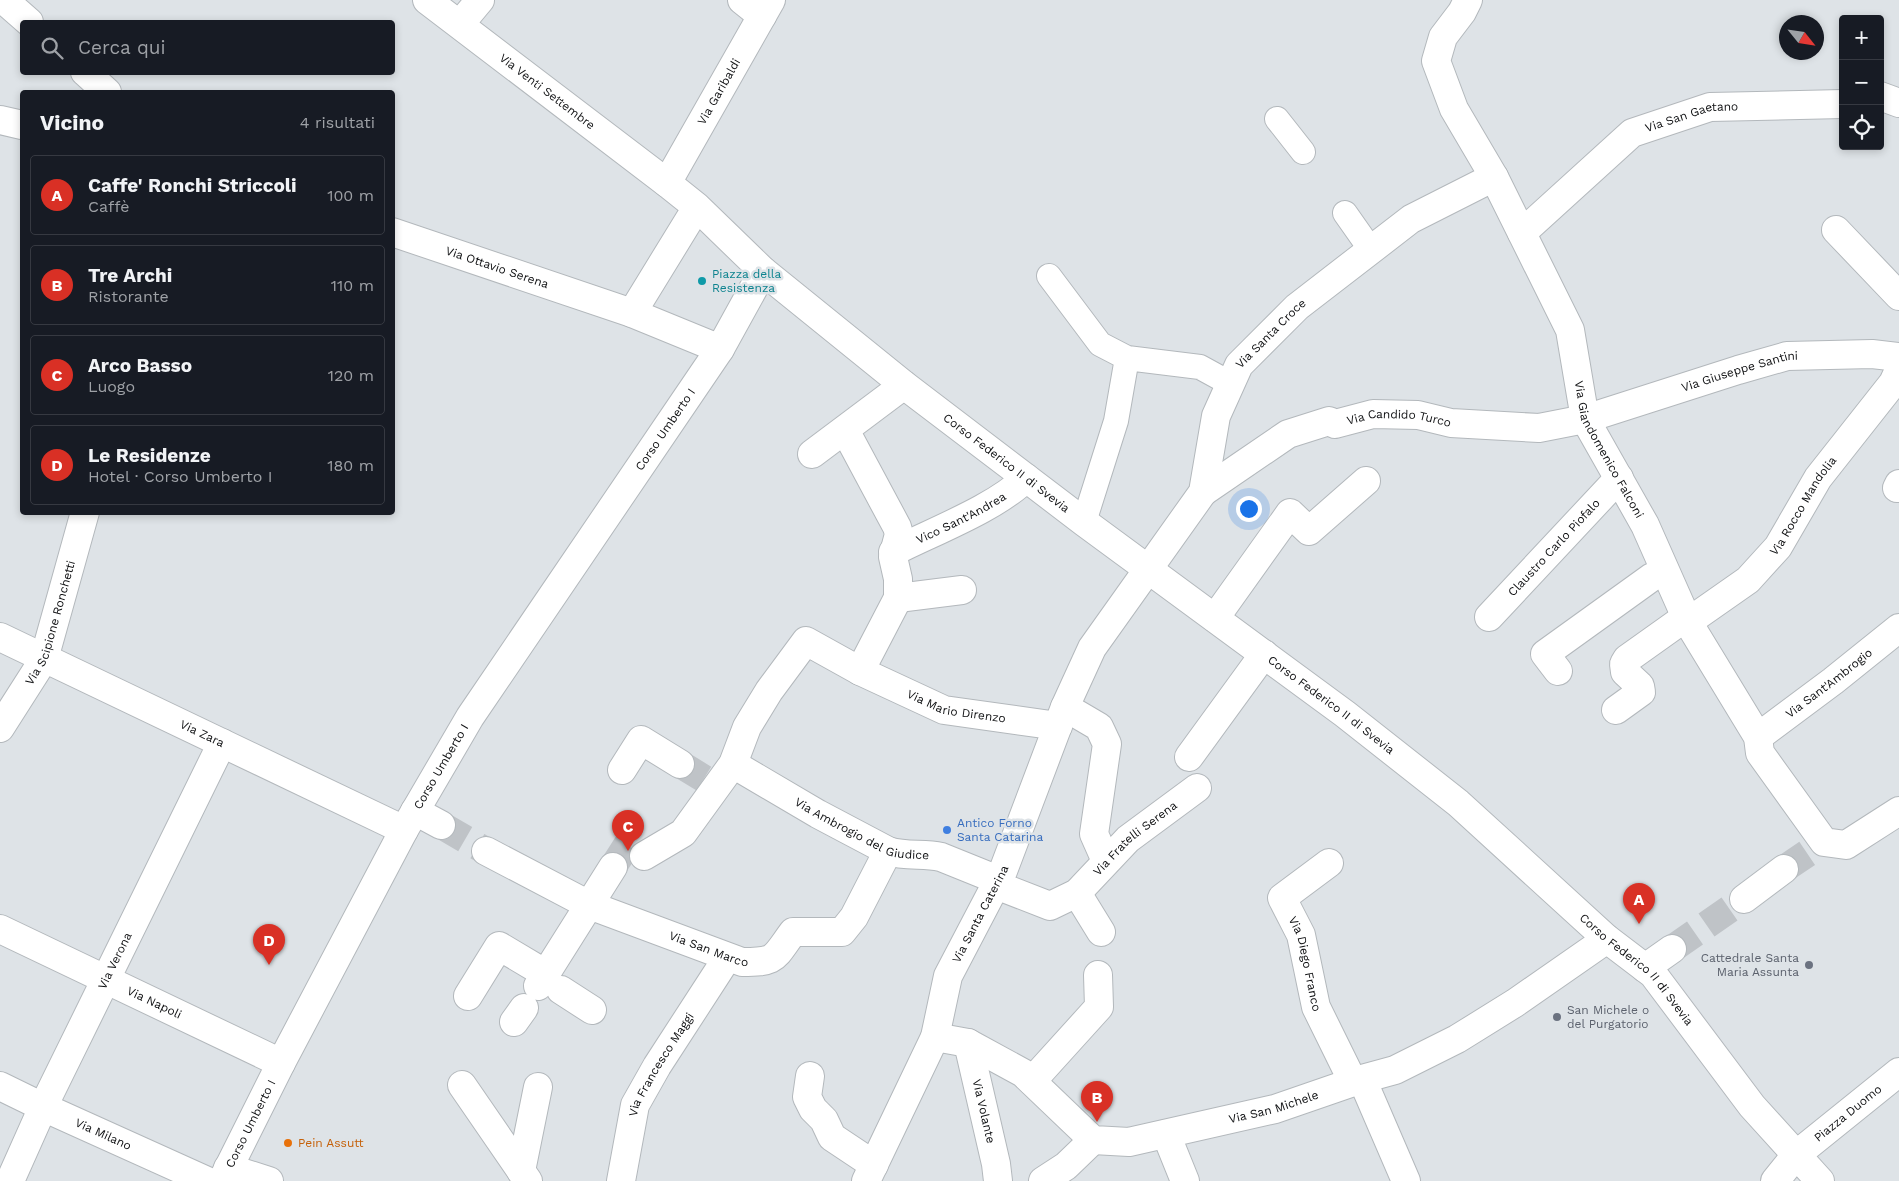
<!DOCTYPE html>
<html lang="it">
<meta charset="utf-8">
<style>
:root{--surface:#171b24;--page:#20242c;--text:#f1f3f6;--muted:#9ea1a6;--line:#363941;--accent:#d93025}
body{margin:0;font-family:"Work Sans",sans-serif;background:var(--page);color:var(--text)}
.controls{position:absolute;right:15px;top:15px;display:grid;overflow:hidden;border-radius:5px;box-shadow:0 2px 8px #0003}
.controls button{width:45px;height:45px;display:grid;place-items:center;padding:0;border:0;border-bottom:1px solid var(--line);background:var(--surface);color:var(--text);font:25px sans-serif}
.compass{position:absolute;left:1779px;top:15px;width:45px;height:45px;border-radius:50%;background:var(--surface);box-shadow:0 2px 8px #0003;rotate:120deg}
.you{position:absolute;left:1248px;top:508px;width:18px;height:18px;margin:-12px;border:4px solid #fff;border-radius:50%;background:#1a73e8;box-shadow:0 0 0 8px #1a73e833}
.badge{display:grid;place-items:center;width:32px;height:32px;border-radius:50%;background:var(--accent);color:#fff;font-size:16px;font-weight:700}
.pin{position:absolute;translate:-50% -41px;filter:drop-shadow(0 1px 2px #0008)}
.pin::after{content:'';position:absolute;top:26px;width:18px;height:15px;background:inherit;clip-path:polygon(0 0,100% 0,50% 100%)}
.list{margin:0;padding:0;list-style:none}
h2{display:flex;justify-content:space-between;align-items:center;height:65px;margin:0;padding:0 20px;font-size:21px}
h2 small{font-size:16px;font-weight:400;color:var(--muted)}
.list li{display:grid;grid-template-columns:32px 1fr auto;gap:15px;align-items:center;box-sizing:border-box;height:80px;margin:0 10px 10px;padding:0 10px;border:1px solid var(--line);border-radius:5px}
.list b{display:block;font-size:19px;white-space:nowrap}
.list p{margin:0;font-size:16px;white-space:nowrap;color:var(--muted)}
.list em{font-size:16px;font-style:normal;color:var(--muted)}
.icon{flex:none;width:28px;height:28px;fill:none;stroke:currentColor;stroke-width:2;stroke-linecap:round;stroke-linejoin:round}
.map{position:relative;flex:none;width:1899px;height:1181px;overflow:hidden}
.search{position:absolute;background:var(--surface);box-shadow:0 2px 8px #0003;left:20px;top:20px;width:375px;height:55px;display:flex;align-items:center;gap:12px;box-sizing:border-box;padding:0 18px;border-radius:5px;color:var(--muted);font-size:19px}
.panel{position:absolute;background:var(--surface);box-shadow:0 2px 8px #0003;left:20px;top:90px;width:375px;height:425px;border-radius:5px}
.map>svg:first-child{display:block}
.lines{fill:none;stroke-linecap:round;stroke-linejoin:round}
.pedestrian-tunnel{stroke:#bfc3c7;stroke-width:28;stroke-dasharray:28 14;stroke-linecap:butt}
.service-casing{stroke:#b3b8bc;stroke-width:26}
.pedestrian-casing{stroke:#b3b8bc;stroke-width:30}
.minor-casing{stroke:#b3b8bc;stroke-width:30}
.service{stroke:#fff;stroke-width:24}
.pedestrian{stroke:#fff;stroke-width:28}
.minor{stroke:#fff;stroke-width:28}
.culture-dot{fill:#0f9aa8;stroke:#dee3e7;stroke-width:2}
.shop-dot{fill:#3f7fe0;stroke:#dee3e7;stroke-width:2}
.worship-dot{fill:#6b7280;stroke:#dee3e7;stroke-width:2}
.food-dot{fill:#e8710a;stroke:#dee3e7;stroke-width:2}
.labels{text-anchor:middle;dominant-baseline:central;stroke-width:5;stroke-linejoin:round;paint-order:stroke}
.street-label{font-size:12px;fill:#0f1012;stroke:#dee3e7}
.culture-label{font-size:12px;fill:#0d838f;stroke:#dee3e7;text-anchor:start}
.shop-label{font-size:12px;fill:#366cbe;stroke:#dee3e7;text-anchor:start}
.worship-label{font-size:12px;fill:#5b616d;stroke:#dee3e7;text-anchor:end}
.food-label{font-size:12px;fill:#c56008;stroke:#dee3e7;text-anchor:start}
</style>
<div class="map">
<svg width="1899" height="1181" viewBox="0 0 1899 1181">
<rect width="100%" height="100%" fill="#dee3e7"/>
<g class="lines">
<path class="pedestrian-tunnel" d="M680 764 716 786
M441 825 486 851
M613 867 627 845 644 856
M1784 869 1815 848
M1672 949 1744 899"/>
<defs>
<path id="service" d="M1277 119 1303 152
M1345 213 1371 250
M1049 276 1100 344 1127 358
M1084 522 1116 421 1127 358 1200 367 1231 384"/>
<g id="pedestrian">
<path d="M1836 230 1899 296"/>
<path id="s1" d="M763 271 904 385 1084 522 1345 714 1458 803 1607 939 1653 974 1752 1106 1820 1181"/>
<path d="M845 430 897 527 899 534 893 557 898 579V598L860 671"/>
<path d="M812 454 904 385"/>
<path d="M1897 488 1899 484"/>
<path id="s2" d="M893 552C932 532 996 508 1026 478"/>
<path d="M898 598 962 590"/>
<path id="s3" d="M1489 617 1619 478"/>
<path d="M1215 618 1290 513 1309 531 1366 481"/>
<path id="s4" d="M1688 622 1748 580 1778 547 1818 478 1893 383 1899 370"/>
<path d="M1558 671 1545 654 1652 577"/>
<path d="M1065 707 1099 727 1107 744 1094 834 1106 861"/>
<path d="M1616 710 1641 692 1640 686 1625 672 1624 664 1627 659 1686 617"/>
<path id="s5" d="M1758 737 1833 681 1899 628"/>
<path d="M1189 757 1264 654"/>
<path id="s6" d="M733 764 818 814 888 851C906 857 923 853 941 857L998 880"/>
<path d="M622 770 641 740 680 764"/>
<path d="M415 811 441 825"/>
<path id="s7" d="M486 851 589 905 742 962C777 962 773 959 793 932H842L854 917 888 851"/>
<path id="s8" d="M644 856 683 833 733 764 747 727 769 691 806 641 860 671 944 710 1058 726"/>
<path id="s9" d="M1329 863 1282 898 1301 935 1316 1007 1353 1082"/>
<path id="s10" d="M996 885 1050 906 1077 893 1128 839 1197 788"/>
<path d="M1077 893 1101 932"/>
<path d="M1744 899 1784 869"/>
<path d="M1645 968 1672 949"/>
<path d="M538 986 613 867"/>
<path d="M561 990 592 1010"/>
<path d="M468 996 499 946 546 974"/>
<path d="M514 1022 524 1008"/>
<path d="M810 1076 807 1097 813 1109 824 1120 832 1137 874 1165"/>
<path d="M1032 1081 1099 1007 1098 975"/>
<path d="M462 1085 528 1181"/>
<path d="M228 1168 269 1181"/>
<path d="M521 1171 538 1087"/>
<path id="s11" d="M621 1181 635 1105 657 1066 727 958"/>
<path d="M1043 1181 1066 1166 1093 1140"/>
</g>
<g id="minor">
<path d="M4 0 29 22"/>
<path id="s12" d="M427 0 667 183 697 207 763 271 720 349 632 313 697 207"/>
<path d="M742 0 762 16"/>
<path id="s13" d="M1468 0 1462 12 1443 37 1436 61 1454 109 1494 177 1570 330 1585 419 1645 525 1688 622 1758 737 1760 753 1824 842 1846 845 1899 811"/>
<path d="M460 24 480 0"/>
<path d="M85 72 107 92"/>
<path d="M1880 96 1899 103"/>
<path d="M0 120 22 125"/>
<path id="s14" d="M667 183 771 0"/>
<path id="s15" d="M392 232 632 313"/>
<path id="s16" d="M1522 233 1632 133 1710 107 1843 104"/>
<path id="s17" d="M1203 492 1288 434 1329 421 1335 424 1373 414 1418 415 1451 423 1539 428 1585 419 1738 370 1787 356 1872 354 1899 357"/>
<path id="s18" d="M0 637 404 830"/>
<path id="s19" d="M0 728 44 659 85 512"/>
<path id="s20" d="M0 929 281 1063"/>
<path id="s21" d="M935 1037 968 1043 1023 1073 1093 1140 1129 1142 1275 1109 1362 1079 1395 1070 1457 1039 1515 1003 1607 939"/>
<path id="s22" d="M968 1043 996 1164 998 1181"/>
<path d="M1362 1079 1406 1181"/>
<path id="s23" d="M0 1086 43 1107 207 1181"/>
<path d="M1166 1134 1185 1181"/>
<path id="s24" d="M10 1181 43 1107 222 743"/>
<path id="s25" d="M222 1181 281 1063 404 830 470 717 720 349"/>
<path id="s26" d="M866 1181 935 1037 948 976 1003 871 1065 707 1092 648 1203 492 1216 416 1239 365 1297 307 1411 219 1494 177"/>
<path id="s27" d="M1775 1181 1796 1155 1899 1072"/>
</g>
</defs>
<use href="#service" class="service-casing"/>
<use href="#pedestrian" class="pedestrian-casing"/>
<use href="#minor" class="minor-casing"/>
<use href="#service" class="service"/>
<use href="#pedestrian" class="pedestrian"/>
<use href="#minor" class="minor"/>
</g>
<circle class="culture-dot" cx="702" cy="281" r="5"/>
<circle class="shop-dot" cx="947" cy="830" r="5"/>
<g class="worship-dot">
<circle cx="1809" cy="965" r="5"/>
<circle cx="1557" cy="1017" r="5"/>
</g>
<circle class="food-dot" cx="288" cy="1143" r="5"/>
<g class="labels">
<g class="street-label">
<text stroke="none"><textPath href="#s12" startOffset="151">Via Venti Settembre</textPath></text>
<text stroke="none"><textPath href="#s14" startOffset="105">Via Garibaldi</textPath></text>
<text stroke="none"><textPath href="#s16" startOffset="211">Via San Gaetano</textPath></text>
<text stroke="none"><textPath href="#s15" startOffset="111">Via Ottavio Serena</textPath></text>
<text stroke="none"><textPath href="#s26" startOffset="950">Via Santa Croce</textPath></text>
<text stroke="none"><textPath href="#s17" startOffset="568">Via Giuseppe Santini</textPath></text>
<text stroke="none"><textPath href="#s17" startOffset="218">Via Candido Turco</textPath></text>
<text stroke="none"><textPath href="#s25" startOffset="874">Corso Umberto I</textPath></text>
<text stroke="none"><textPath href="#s13" startOffset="498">Via Giandomenico Falconi</textPath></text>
<text stroke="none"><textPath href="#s1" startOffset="310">Corso Federico II di Svevia</textPath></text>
<text stroke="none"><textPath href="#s4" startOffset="166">Via Rocco Mandolia</textPath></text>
<text stroke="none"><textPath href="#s2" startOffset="76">Vico Sant'Andrea</textPath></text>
<text stroke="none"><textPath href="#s3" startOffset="95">Claustro Carlo Piofalo</textPath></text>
<text stroke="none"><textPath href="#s19" startOffset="118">Via Scipione Ronchetti</textPath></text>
<text stroke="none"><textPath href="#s5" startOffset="89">Via Sant'Ambrogio</textPath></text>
<text stroke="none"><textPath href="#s8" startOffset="440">Via Mario Direnzo</textPath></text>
<text stroke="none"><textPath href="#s1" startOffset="715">Corso Federico II di Svevia</textPath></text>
<text stroke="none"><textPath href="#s18" startOffset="224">Via Zara</textPath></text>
<text stroke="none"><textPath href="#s25" startOffset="469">Corso Umberto I</textPath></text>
<text stroke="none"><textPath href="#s6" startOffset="146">Via Ambrogio del Giudice</textPath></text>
<text stroke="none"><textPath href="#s10" startOffset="168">Via Fratelli Serena</textPath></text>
<text stroke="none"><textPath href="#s26" startOffset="292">Via Santa Caterina</textPath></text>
<text stroke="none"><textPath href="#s7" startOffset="244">Via San Marco</textPath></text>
<text stroke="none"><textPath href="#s24" startOffset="244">Via Verona</textPath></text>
<text stroke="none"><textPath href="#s9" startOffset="129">Via Diego Franco</textPath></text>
<text stroke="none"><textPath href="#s1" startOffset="1120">Corso Federico II di Svevia</textPath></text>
<text stroke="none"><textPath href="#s20" startOffset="171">Via Napoli</textPath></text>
<text stroke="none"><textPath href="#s11" startOffset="125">Via Francesco Maggi</textPath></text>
<text stroke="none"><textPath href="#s21" startOffset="378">Via San Michele</textPath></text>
<text stroke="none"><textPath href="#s22" startOffset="70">Via Volante</textPath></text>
<text stroke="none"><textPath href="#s27" startOffset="100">Piazza Duomo</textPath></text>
<text stroke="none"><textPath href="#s25" startOffset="64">Corso Umberto I</textPath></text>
<text stroke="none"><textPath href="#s23" startOffset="114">Via Milano</textPath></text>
</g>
<g class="culture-label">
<text x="712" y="274">Piazza della<tspan x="712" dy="14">Resistenza</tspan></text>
</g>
<g class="shop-label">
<text x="957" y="823">Antico Forno<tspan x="957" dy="14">Santa Catarina</tspan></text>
</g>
<g class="worship-label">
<text x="1799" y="958">Cattedrale Santa<tspan x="1799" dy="14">Maria Assunta</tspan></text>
<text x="1567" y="1010" text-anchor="start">San Michele o<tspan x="1567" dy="14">del Purgatorio</tspan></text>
</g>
<g class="food-label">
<text x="298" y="1143">Pein Assutt</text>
</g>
</g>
</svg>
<div class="controls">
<button>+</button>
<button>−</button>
<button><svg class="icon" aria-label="locate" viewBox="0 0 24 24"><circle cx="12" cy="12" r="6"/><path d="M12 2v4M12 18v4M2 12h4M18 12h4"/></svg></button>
</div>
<svg class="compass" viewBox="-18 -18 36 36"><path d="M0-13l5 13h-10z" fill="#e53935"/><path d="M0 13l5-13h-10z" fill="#9ea1a6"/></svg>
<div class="you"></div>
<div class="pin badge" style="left:1639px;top:924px">A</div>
<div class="pin badge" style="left:1097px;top:1122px">B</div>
<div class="pin badge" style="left:628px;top:851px">C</div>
<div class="pin badge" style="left:269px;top:965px">D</div>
<div class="search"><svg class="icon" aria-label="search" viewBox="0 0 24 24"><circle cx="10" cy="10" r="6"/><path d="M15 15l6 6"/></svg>Cerca qui</div>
<section class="panel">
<h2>Vicino<small>4 risultati</small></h2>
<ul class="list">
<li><span class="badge">A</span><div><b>Caffe' Ronchi Striccoli</b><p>Caffè</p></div><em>100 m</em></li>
<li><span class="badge">B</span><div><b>Tre Archi</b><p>Ristorante</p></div><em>110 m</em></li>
<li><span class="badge">C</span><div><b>Arco Basso</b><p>Luogo</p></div><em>120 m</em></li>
<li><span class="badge">D</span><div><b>Le Residenze</b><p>Hotel · Corso Umberto I</p></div><em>180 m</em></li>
</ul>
</section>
</div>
